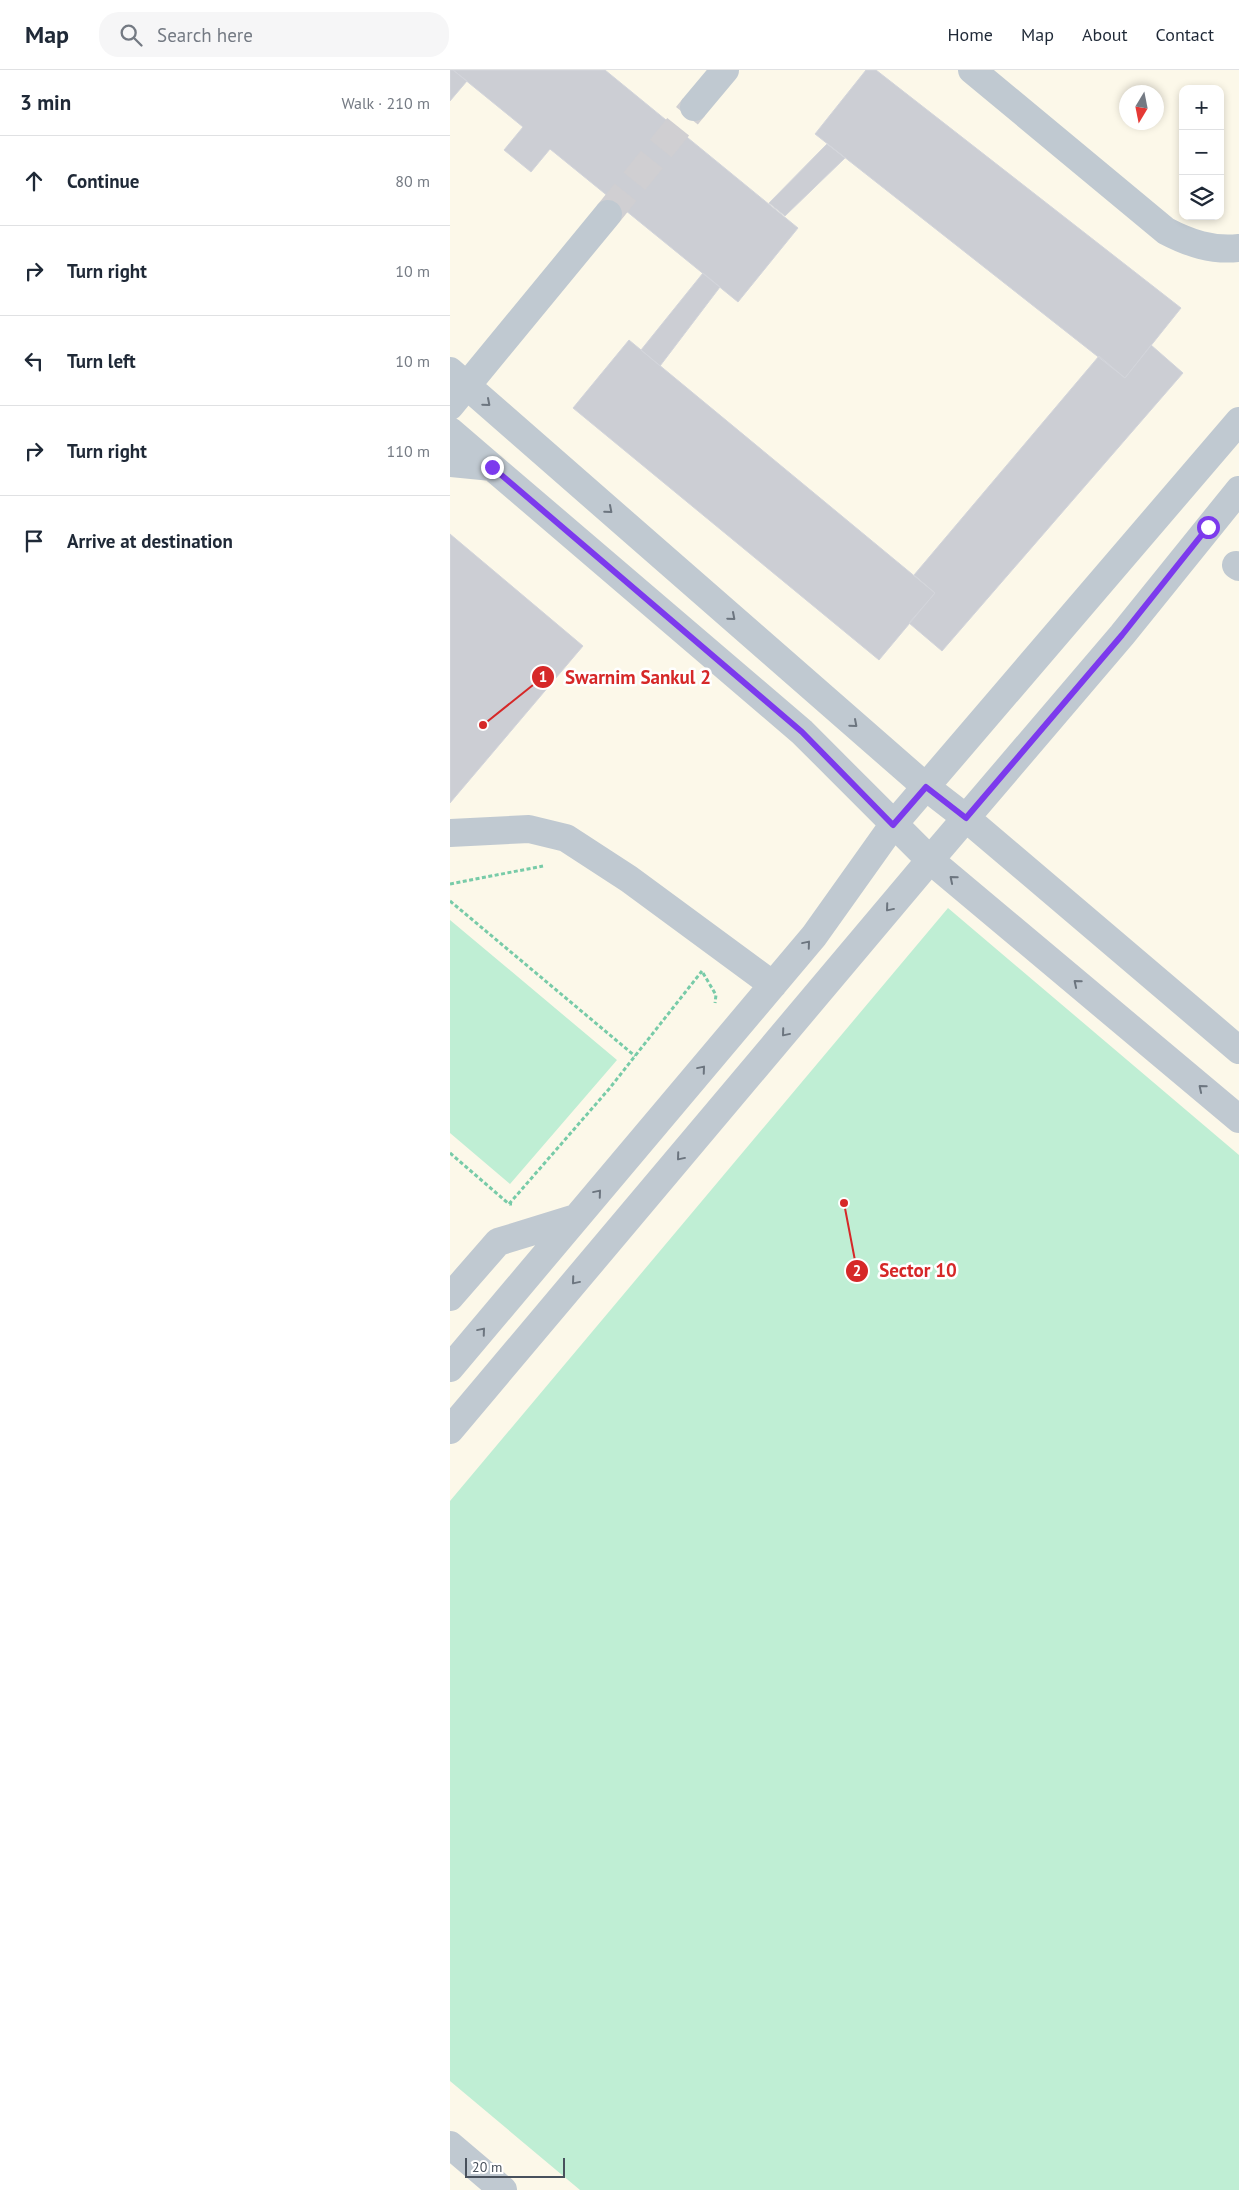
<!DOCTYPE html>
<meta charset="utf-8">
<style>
:root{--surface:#fff;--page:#f6f6f7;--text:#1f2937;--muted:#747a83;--line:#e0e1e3}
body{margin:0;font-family:"PT Sans",sans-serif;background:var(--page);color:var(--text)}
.controls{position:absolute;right:15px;top:15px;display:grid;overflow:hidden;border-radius:10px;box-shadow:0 2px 8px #0003}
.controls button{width:45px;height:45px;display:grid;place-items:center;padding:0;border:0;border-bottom:1px solid var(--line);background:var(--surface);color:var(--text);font:25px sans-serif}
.compass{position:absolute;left:669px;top:15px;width:45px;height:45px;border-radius:50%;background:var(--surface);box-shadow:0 2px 8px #0003;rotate:190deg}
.scale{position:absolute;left:15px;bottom:12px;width:100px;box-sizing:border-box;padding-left:5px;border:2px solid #48515c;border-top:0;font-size:14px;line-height:18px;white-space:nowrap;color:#48515c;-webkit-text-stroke:4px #fff;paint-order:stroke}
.stop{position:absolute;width:15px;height:15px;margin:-11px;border:4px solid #7c3aed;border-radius:50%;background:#fff}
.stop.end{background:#7c3aed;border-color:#fff;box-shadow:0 1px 5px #0008}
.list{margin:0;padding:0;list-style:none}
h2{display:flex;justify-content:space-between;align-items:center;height:65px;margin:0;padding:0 20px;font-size:21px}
h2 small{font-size:16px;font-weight:400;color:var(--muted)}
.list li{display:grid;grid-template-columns:32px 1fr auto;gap:15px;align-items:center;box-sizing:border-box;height:90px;padding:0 20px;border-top:1px solid var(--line)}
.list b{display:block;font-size:19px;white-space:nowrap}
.list em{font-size:16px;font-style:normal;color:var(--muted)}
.icon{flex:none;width:28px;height:28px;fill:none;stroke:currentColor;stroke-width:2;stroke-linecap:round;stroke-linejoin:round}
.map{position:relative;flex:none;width:789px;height:2120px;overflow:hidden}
header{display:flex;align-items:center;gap:30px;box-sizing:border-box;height:70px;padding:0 25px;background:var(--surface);border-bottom:1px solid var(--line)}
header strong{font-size:24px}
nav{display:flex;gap:28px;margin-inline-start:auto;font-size:18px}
.search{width:350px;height:45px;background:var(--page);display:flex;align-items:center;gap:12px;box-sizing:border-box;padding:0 18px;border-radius:20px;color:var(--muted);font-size:19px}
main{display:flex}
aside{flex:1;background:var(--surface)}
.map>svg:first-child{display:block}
.commercial{fill:#fcf8e9;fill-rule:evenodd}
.green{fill:#bfeed4}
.building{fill:#ccced4;stroke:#d3d5db}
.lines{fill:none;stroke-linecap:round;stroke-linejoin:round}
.minor-tunnel{stroke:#d0cfd2;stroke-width:28;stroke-dasharray:28 14;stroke-linecap:butt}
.path{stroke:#78cba8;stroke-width:3;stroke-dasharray:4 2.5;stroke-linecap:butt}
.minor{stroke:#c0c9d1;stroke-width:28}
.oneway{stroke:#6c757f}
.route{stroke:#7c3aed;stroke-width:6}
.leader{fill:none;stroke:#d62828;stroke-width:2}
.callout-dot{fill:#d62828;stroke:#fff;stroke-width:2}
.mark-label{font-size:15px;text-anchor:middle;font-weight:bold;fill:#fff}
.callout-label{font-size:19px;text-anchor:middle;font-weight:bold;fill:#d62828;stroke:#fff;stroke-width:5;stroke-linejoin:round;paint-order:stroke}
</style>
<header>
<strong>Map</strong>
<div class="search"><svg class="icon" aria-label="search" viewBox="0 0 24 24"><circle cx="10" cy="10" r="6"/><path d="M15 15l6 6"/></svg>Search here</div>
<nav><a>Home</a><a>Map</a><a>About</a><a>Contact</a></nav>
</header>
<main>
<aside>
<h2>3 min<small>Walk · 210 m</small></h2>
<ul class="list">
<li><svg class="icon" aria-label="ahead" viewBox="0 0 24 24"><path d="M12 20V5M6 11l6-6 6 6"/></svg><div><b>Continue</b></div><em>80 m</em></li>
<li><svg class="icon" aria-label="right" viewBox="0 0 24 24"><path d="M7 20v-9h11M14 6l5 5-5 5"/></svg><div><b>Turn right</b></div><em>10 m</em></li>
<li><svg class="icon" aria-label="left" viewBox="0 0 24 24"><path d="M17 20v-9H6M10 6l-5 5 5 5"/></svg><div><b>Turn left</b></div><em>10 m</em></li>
<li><svg class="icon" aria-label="right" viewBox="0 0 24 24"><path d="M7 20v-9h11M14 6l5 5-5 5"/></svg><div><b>Turn right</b></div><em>110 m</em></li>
<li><svg class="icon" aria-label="arrive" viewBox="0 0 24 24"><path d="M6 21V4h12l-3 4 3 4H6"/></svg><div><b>Arrive at destination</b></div></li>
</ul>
</aside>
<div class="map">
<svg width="789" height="2120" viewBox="0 0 789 2120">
<rect width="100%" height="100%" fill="#f2efef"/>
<path class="commercial" d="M0 0H789V2120H0ZM733 19H770V146H733ZM676 22H706V52H676Z"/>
<path class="green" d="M498 838 789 1085V2120H130L0 2011V1431Z
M0 850 167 990 60 1114 0 1063Z"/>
<path class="building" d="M0 0H3L17 11 0 31Z
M3 0H155L348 158 288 232 100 79 81 102 54 80 73 57Z
M416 0H426L731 238 675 308 365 64Z
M377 74 395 88 335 146 319 133Z
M253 203 270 217 210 296 191 280Z
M179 270 485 523 429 590 123 338Z
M701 275 733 303 492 581 459 553 485 523 464 505 649 286 675 308Z
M0 464 133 576 0 733Z"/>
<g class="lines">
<path class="minor-tunnel" d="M158 144 244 37"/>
<path class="path" d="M0 814 93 796
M0 831 185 986
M253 903 266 925 265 933
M0 1083 59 1134H62
M59 1134 159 1019 252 901"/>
<path class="minor" d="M522 0 716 161C739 173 762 181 789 178
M244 37 275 0
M0 301 476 717 516 748 789 980
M0 336 158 144
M0 361 352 662 480 790 789 1049
M0 393 42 397
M786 495 789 497
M0 763 79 759 116 768 179 809 323 915
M0 1227 48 1172 126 1148
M0 1298 364 866 443 755 789 351
M0 1360 480 790 672 565 789 420
M0 2075 53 2120"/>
</g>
<defs><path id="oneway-chevron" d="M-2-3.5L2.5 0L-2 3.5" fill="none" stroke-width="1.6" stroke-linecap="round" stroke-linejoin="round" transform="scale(1.25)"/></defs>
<g class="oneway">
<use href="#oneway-chevron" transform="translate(37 333) rotate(41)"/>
<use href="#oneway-chevron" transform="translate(159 440) rotate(41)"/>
<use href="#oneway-chevron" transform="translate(282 547) rotate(41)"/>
<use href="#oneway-chevron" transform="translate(404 654) rotate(41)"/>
<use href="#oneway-chevron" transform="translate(503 809) rotate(-140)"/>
<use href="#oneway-chevron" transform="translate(439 838) rotate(130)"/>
<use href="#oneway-chevron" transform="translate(357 874) rotate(-50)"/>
<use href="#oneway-chevron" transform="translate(627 913) rotate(-140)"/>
<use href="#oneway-chevron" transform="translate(335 963) rotate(130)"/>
<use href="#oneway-chevron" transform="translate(252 999) rotate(-50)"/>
<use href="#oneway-chevron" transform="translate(752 1018) rotate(-140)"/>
<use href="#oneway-chevron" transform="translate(230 1087) rotate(130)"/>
<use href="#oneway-chevron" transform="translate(148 1123) rotate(-50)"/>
<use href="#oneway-chevron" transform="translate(125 1211) rotate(130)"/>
<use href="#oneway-chevron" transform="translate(32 1261) rotate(-50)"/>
</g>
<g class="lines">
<path class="route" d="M42 397 352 662 443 755 476 717 516 748 672 565 758 457"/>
</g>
<path class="leader" d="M33 655L93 607M394 1133L407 1201"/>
<g class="callout-dot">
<circle cx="33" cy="655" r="5"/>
<circle cx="394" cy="1133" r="5"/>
<circle cx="93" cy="607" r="12"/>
<circle cx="407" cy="1201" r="12"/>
</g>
<g class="mark-label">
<text x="93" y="612">1</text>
<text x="407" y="1206">2</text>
</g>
<g class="callout-label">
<text x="188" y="614">Swarnim Sankul 2</text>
<text x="468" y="1207">Sector 10</text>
</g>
</svg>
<div class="controls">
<button>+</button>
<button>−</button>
<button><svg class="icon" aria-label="layers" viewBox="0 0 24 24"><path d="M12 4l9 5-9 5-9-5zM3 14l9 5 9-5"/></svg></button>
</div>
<svg class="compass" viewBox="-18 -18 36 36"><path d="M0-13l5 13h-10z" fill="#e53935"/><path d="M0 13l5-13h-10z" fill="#747a83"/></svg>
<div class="scale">20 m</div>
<div class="stop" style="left:758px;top:457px"></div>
<div class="stop end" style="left:42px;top:397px"></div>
</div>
</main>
